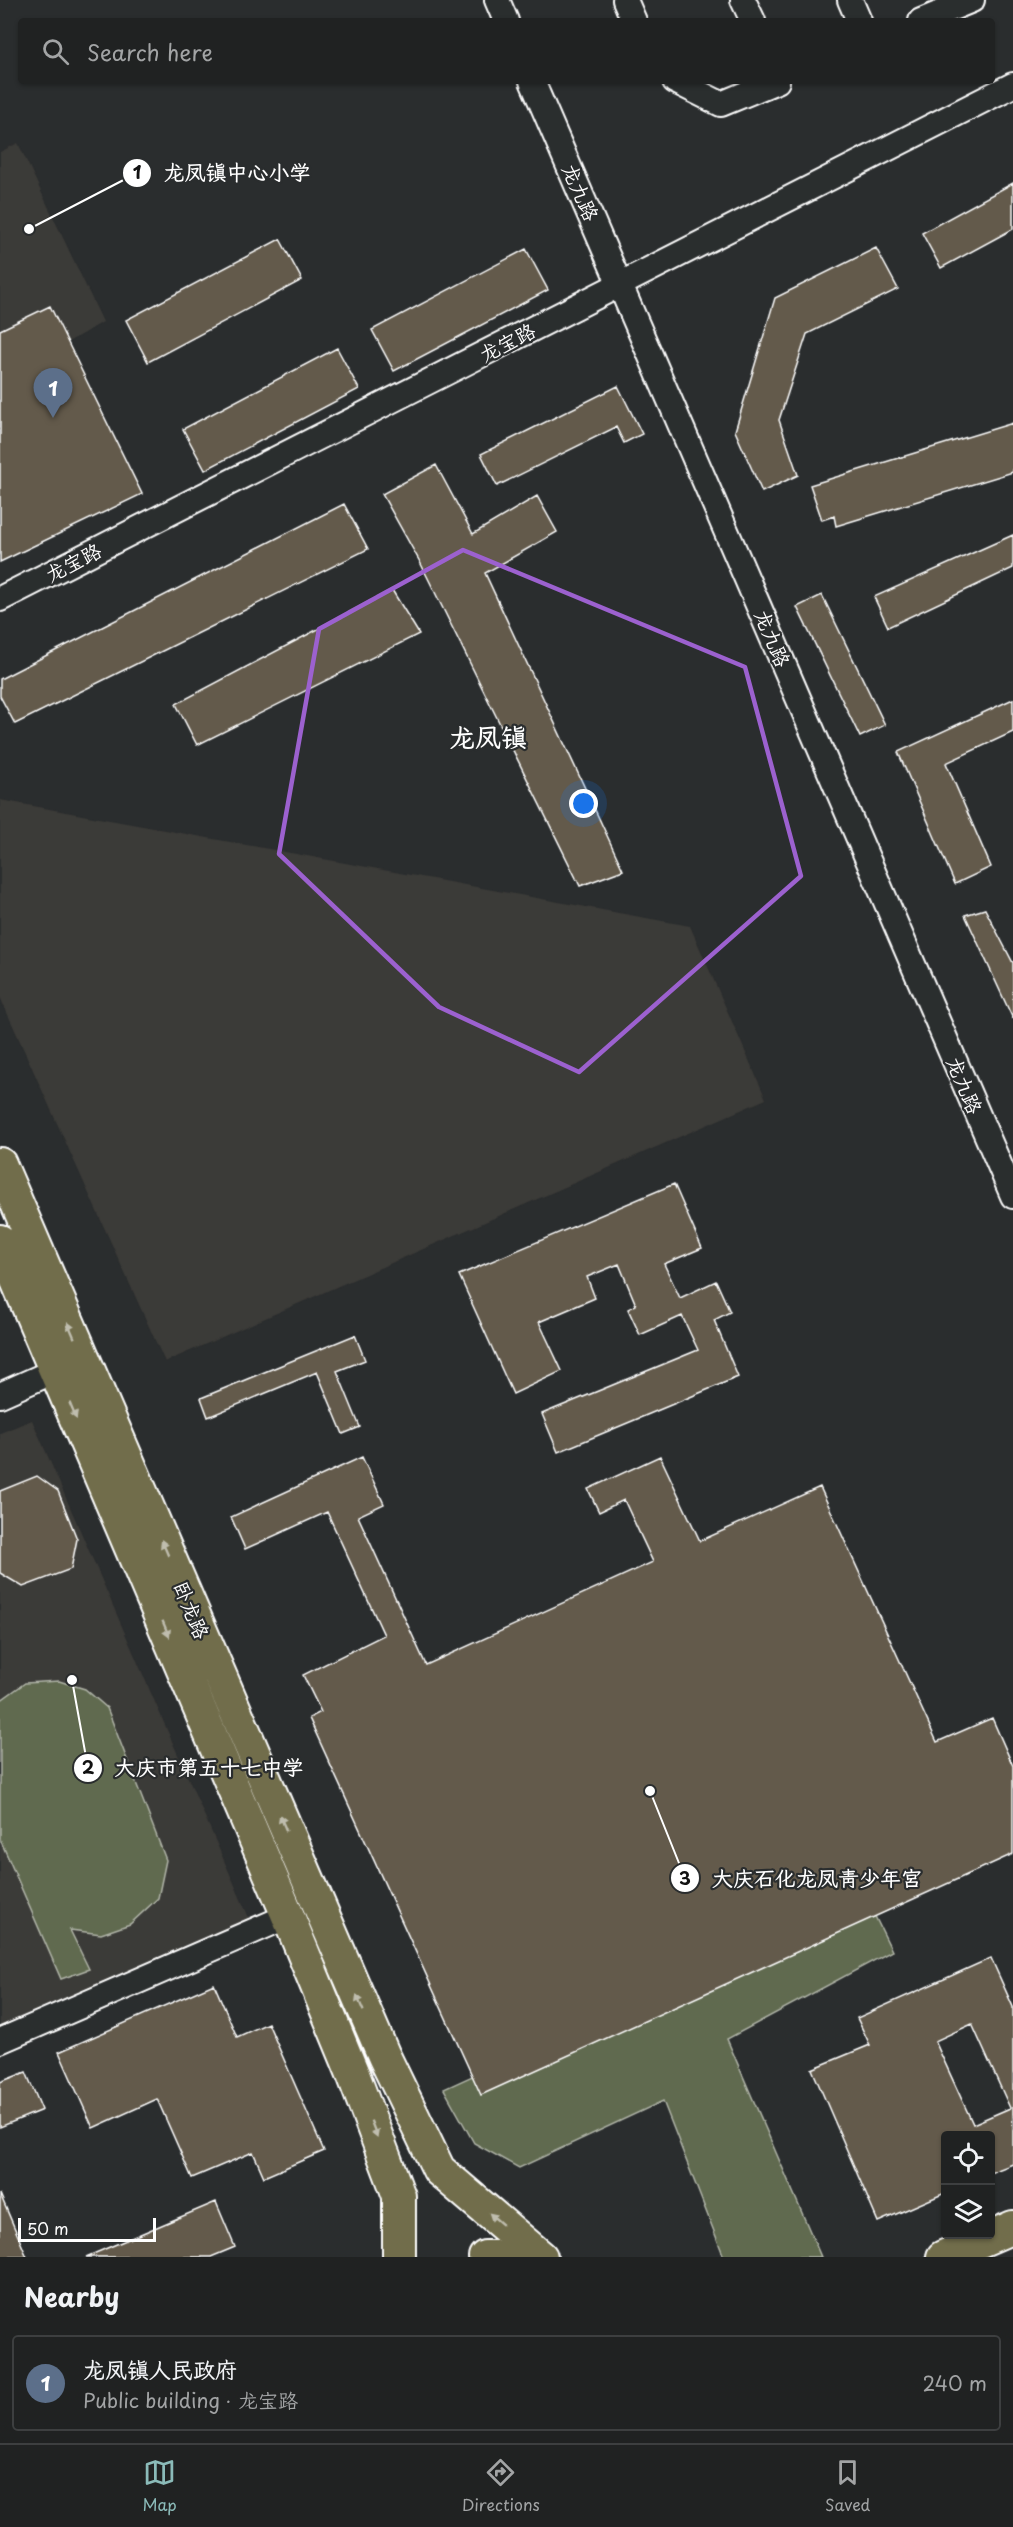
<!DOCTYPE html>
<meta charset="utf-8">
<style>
:root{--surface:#202222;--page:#282a2a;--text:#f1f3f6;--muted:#a2a4a5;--line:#3d3f40;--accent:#8bbbb9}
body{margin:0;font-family:"Playpen Sans","LXGW WenKai TC",sans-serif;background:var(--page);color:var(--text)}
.controls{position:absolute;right:18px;bottom:18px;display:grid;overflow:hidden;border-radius:6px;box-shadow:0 2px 4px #0004}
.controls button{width:54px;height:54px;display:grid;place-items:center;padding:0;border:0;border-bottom:2px solid var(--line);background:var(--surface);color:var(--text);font:30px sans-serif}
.scale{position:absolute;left:18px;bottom:15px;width:138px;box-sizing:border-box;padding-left:6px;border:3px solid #fff;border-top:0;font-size:16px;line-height:21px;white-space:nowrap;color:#fff;-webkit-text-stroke:4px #2a2d2e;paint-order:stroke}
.you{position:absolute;left:584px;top:804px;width:21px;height:21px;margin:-15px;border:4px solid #fff;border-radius:50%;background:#1a73e8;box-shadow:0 0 0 9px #1a73e833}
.badge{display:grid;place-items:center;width:39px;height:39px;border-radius:50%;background:var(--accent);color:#fff;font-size:20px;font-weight:700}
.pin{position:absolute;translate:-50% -50px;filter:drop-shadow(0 2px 3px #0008)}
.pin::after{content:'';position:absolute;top:32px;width:21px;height:18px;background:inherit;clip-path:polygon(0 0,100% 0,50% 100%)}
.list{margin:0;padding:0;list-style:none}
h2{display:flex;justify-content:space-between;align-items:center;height:78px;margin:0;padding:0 24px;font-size:26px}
h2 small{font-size:20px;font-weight:400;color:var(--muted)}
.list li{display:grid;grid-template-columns:39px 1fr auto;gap:18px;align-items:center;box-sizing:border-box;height:96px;margin:0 12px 12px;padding:0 12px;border:2px solid var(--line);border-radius:6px}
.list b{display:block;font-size:22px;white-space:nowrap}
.list p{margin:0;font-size:20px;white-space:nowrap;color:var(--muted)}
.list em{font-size:20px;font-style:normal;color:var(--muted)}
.icon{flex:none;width:33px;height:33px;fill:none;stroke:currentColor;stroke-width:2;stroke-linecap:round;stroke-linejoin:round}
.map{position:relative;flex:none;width:1013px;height:2257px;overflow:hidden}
.search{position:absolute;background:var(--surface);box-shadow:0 2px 4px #0004;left:18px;right:18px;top:18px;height:66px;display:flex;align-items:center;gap:15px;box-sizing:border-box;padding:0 21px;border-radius:6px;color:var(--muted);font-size:22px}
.sheet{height:186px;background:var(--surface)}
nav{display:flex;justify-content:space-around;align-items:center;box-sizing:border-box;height:84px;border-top:2px solid var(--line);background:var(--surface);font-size:16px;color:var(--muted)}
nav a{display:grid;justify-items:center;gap:3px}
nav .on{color:var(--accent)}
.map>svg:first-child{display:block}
.built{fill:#3b3a37}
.green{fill:#606a50;stroke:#b0b4a8;stroke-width:1.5}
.building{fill:#635a4b;stroke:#fff;stroke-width:1.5;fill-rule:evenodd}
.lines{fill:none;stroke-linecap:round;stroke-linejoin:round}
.minor-casing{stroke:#fff;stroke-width:28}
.major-casing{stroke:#fff;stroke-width:36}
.minor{stroke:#2a2d2e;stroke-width:24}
.major{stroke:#716d4b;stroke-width:32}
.oneway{fill:#bfbdae}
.marked{fill:none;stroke:#9c61cf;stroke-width:4.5;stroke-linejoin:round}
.labels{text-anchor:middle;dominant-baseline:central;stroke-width:4.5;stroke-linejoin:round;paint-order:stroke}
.street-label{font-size:20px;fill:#fff;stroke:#2a2d2e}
.district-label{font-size:26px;font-weight:bold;fill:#fff;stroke:#2a2d2e}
.leader{fill:none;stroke:#fff;stroke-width:2}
.callout-dot{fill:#fff;stroke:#2a2d2e;stroke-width:2}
.mark-label{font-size:18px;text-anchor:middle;font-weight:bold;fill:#111}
.callout-label{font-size:21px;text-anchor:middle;font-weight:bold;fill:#fff;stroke:#2a2d2e;stroke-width:4.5;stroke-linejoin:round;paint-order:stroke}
</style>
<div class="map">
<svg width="1013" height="2257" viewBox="0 0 1013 2257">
<rect width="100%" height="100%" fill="#2a2d2e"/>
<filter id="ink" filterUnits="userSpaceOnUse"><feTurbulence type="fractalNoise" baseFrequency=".0167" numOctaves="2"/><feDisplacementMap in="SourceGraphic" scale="12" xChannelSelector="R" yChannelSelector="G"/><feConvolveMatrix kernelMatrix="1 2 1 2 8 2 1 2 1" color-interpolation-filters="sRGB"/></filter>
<g filter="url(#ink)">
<path class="built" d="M18 143 103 322 68 342 50 306 0 330V152Z
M0 800 690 926 766 1099 165 1362 0 997Z
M32 1420 253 1927 0 2027V1433Z"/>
<path class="green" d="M59 1681 85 1689 107 1708 166 1860 158 1898 130 1924 101 1934 70 1930 89 1969 61 1979 0 1839V1701L25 1683Z
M865 1896 892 1951 727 2039 821 2257H724L663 2101 519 2168 474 2143 444 2089Z"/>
<path class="building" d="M1013 183V229L941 268 922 233Z
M280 239 302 280 148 362 126 320Z
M876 248 898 289 807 334 779 420 798 475 762 492 735 431 775 298Z
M526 249 548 290 394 371 372 330Z
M50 306 142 494 0 562V330Z
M337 348 359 389 205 470 183 429Z
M618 386 642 434 624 443 616 427 497 486 481 454Z
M1013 423V472L836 526 834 516 822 520 810 485Z
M436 465 473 534 537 496 557 532 485 573 623 870 580 886 420 562 382 494Z
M344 504 368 549 15 724 0 696V679Z
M1013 535V568L888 627 874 597Z
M392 590 419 634 197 745 176 704Z
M822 595 885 725 860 737 797 607Z
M1013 699V732L946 763 991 867 955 884 898 752Z
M985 909 1013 963V1019L965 915Z
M674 1184 702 1248 664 1264 680 1298 716 1281 730 1312 714 1320 738 1377 558 1452 542 1414 698 1350 682 1316 640 1335 628 1309 636 1305 619 1264 587 1277 595 1298 539 1322 562 1371 513 1394 459 1275Z
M355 1335 365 1360 337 1371 360 1427 343 1434 317 1372 208 1417 201 1398Z
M660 1456 700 1541 820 1487 937 1742 992 1718 1013 1766V1854L481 2095 309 1718 321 1712 303 1675 384 1635 327 1512 245 1549 231 1517 362 1457 384 1504 358 1516 426 1665 653 1562 624 1500 599 1512 588 1489Z
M37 1476 58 1491 77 1539 71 1569 23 1587 0 1573V1491Z
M991 1958 1013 2007V2164L990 2173V2136H945V2193L878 2222 812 2069 870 2045 857 2018ZM972 2024 1010 2108 973 2124 935 2041Z
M214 1984 237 2037 268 2023 324 2151 264 2177 253 2152 192 2178 157 2099 93 2128 59 2052Z
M26 2072 42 2110 0 2127V2082Z
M0 2194 27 2257H0Z
M216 2202 235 2247 211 2257H86Z"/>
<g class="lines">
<defs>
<path id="minor" d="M497 0 506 21
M625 0 634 21
M743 0 753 21
M850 0 859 21
M921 21 972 0
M532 81 1013 1196
M675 81 721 104 777 81
M0 599 1013 85
M0 1395 70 1364
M0 2041 288 1916"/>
<path id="major" d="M0 1164 384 2056 439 2170 541 2257
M0 1241 288 1916 353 2074 399 2196V2257
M485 2257H523
M943 2257 1013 2227"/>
</defs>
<use href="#minor" class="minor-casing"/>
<use href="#major" class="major-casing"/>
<use href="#minor" class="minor"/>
<use href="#major" class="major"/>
</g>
<defs><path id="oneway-solid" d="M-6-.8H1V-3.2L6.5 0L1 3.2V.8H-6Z" transform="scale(1.5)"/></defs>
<g class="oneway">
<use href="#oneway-solid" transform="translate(71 1330) rotate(-113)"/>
<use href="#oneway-solid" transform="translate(73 1411) rotate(67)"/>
<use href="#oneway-solid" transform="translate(165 1548) rotate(-113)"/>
<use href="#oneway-solid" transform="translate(166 1629) rotate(67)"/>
<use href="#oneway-solid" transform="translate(283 1823) rotate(-113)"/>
<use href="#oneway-solid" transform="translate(360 2003) rotate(-113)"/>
<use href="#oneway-solid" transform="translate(374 2129) rotate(69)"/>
<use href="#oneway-solid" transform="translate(496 2219) rotate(-139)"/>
</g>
</g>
<path class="marked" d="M463 550 745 667 801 876 579 1072 439 1007 279 854 319 629Z"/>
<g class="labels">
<g class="street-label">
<text transform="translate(581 192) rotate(66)">龙九路</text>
<text transform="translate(507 342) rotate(-27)">龙宝路</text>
<text transform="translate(73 562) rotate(-27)">龙宝路</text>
<text transform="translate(773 638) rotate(67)">龙九路</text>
<text transform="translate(965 1085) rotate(67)">龙九路</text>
<text transform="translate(192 1610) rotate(67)">卧龙路</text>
</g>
<g class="district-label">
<text x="488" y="736">龙凤镇</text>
</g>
</g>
<path class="leader" d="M29 229L137 173M72 1680L88 1768M650 1791L685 1878"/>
<g class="callout-dot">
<circle cx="29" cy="229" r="6"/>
<circle cx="72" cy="1680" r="6"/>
<circle cx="650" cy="1791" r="6"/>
<circle cx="137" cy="173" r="15"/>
<circle cx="88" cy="1768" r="15"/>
<circle cx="685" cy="1878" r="15"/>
</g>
<g class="mark-label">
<text x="137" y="179">1</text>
<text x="88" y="1774">2</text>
<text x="685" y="1885">3</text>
</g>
<g class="callout-label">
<text x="237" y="180">龙凤镇中心小学</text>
<text x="209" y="1775">大庆市第五十七中学</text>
<text x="817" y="1886">大庆石化龙凤青少年宫</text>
</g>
</svg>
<div class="controls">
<button><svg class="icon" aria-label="locate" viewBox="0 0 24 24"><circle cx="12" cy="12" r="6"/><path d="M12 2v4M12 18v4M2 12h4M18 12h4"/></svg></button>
<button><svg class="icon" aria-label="layers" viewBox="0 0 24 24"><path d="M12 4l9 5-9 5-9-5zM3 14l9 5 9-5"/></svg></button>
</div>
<div class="scale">50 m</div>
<div class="you"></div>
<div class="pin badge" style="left:53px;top:418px;background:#5c6f8a">1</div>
<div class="search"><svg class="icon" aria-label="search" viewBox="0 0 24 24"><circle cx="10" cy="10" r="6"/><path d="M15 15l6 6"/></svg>Search here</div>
</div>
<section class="sheet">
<h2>Nearby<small></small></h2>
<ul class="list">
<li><span class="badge" style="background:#5c6f8a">1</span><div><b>龙凤镇人民政府</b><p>Public building · 龙宝路</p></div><em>240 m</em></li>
</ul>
</section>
<nav>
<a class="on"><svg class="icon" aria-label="map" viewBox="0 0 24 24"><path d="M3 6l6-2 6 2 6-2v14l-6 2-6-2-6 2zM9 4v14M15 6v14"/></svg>Map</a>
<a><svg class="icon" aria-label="directions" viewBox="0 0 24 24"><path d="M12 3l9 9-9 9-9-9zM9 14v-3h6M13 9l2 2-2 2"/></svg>Directions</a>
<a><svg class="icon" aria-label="saved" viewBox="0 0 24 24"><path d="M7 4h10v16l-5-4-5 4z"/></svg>Saved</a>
</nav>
